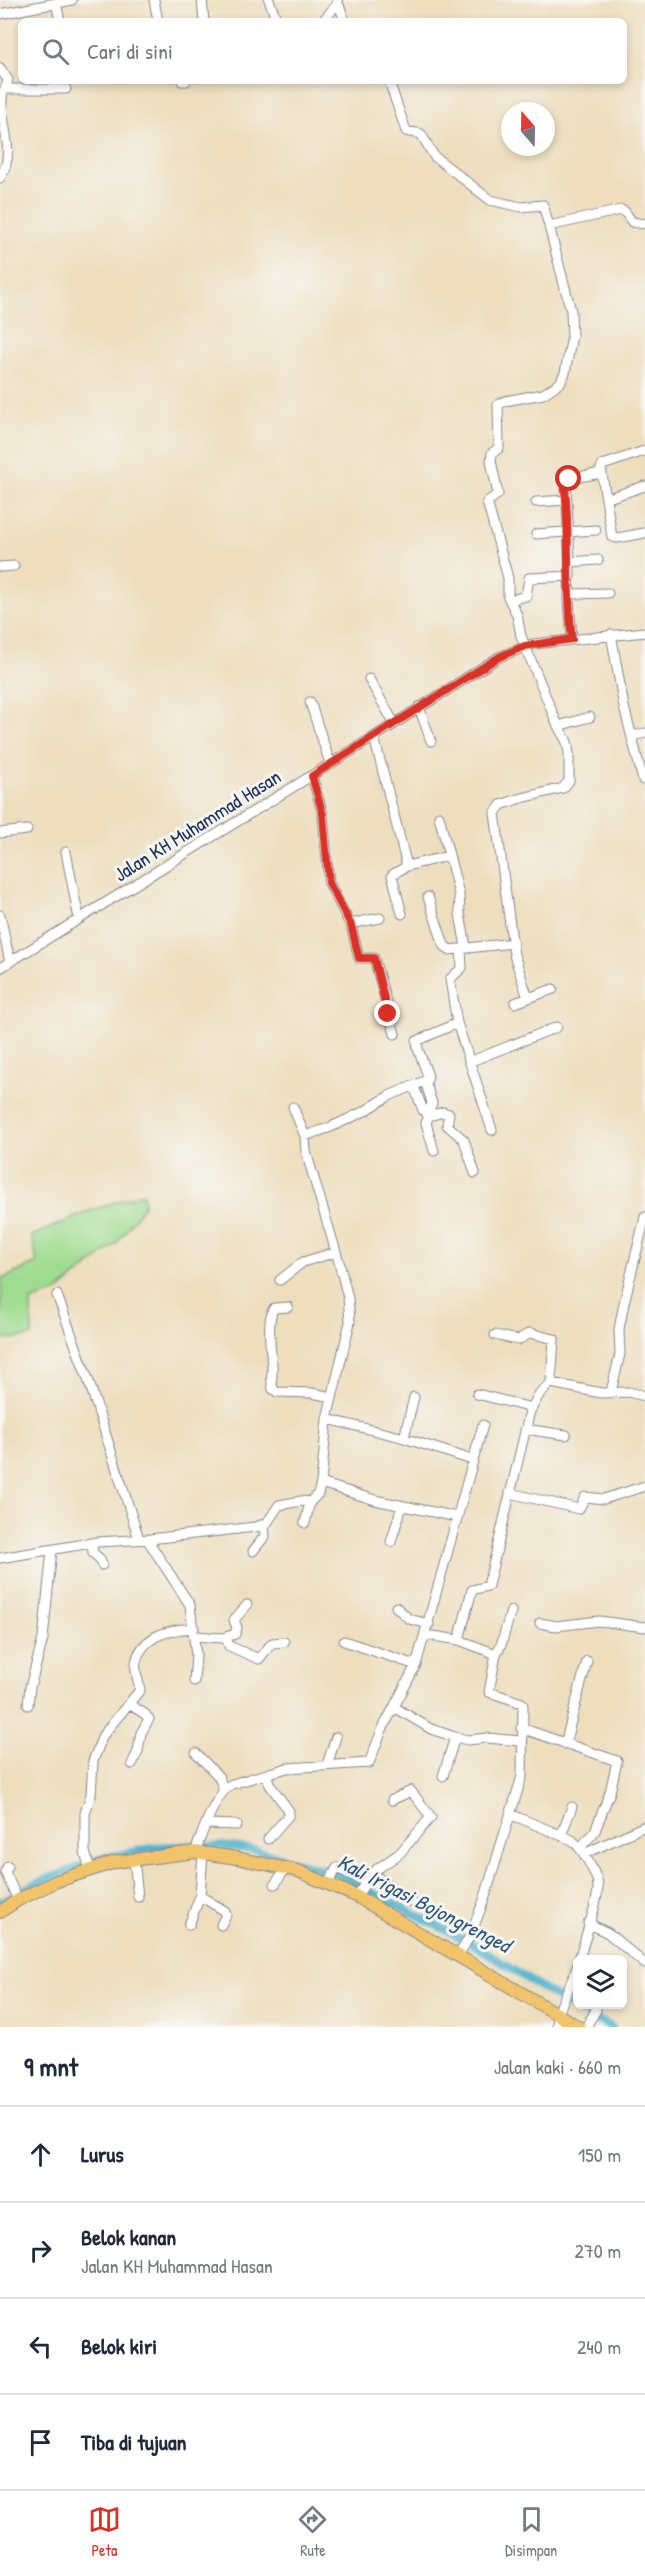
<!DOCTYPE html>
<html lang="id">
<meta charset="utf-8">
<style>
:root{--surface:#fff;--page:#f2f2f3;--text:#1f2937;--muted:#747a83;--line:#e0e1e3;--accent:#d93025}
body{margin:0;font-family:"Patrick Hand",sans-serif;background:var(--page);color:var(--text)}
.controls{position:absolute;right:18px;bottom:18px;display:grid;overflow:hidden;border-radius:9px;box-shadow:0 3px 9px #0003}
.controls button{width:54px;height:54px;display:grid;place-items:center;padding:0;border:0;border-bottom:2px solid var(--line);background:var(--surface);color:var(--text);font:30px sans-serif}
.compass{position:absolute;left:501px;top:102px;width:54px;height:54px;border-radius:50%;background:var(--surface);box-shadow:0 3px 9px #0003;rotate:340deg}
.stop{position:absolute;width:18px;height:18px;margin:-14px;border:4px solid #d93025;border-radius:50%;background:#fff}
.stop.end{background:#d93025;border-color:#fff;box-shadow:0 2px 6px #0008}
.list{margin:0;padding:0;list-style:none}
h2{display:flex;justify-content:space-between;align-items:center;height:78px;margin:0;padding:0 24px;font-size:26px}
h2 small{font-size:20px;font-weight:400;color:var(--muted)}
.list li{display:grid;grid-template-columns:39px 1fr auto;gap:18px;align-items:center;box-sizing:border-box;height:96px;padding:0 24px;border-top:2px solid var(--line)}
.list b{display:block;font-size:22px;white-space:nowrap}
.list p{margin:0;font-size:20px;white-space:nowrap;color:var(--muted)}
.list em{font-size:20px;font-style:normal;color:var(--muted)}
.icon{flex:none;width:33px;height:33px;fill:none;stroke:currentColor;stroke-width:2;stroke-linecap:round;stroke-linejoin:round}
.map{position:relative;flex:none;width:645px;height:2027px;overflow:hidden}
.search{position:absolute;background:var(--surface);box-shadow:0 3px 9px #0003;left:18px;right:18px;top:18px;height:66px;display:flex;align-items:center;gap:15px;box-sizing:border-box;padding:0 21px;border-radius:9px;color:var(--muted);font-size:22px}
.sheet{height:462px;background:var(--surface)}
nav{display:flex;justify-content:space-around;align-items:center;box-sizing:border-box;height:84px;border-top:2px solid var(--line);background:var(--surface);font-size:16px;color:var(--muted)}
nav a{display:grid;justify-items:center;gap:3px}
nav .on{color:var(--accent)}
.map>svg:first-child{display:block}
.green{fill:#a0dc8f;stroke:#5e8676;stroke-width:1.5}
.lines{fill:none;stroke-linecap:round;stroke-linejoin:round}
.canal{stroke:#4fb2ce;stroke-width:8}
.minor-casing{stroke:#84868e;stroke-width:11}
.major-casing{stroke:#84868e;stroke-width:14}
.minor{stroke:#fff;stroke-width:9}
.major{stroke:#f1c36a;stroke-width:12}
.route{stroke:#d93025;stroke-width:8}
.labels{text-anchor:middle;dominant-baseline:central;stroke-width:6;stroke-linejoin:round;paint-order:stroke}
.street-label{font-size:20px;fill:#1b2f5e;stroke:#f6f6f2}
.water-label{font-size:21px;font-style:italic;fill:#2b5680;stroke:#f6f6f2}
</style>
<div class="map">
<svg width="645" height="2027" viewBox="0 0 645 2027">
<rect width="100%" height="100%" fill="#f6f6f2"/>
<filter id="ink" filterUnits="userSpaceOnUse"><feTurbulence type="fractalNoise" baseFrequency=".0167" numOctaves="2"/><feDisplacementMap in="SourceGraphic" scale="12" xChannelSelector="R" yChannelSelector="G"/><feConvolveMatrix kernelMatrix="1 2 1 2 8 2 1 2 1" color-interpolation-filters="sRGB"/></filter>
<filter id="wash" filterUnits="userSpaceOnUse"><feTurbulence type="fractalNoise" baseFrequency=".008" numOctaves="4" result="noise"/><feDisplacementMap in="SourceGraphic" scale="24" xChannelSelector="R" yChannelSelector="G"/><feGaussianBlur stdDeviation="1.35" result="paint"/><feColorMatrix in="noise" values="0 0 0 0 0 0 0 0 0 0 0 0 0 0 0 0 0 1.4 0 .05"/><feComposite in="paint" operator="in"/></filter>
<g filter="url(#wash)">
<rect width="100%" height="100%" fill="#eedebe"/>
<path class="green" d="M143 1193 144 1205 117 1243 57 1292 31 1301 32 1336 0 1340 2 1279 37 1263 32 1236 92 1210Z"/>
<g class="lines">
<path class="canal" d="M0 1902 32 1885 101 1858 164 1846H223L256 1850 337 1874 471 1943 573 2008 612 2027"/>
</g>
</g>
<g filter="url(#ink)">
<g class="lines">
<defs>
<path id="minor" d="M154 0 158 21
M202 0 204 21
M269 0 277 21
M337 0 345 21
M56 3 60 21
M0 14 72 0
M323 21 338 3
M0 68 8 80C7 87 2 91 2 98 0 126 17 151 0 178
M182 81H186
M389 81 406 131 421 134 434 156 490 200 521 207 543 205 549 226 621 210 625 212 632 222 645 224
M6 89H66
M608 498 645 486
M536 502 566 500
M644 533 618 538 612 537 601 468 603 465 644 451
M536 534 596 530
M570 562 598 560
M0 567 14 566
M569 594 608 593
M510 600 526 596 529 578 570 576
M611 634 624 707 643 780
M572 639 569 600 570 562 566 482 572 478 602 473
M369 679 394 723
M310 702 330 763
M419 707 431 741
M558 726 590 717
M632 736 645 733
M374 737 407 866
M312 776 323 815 329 883 350 924 380 918
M439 816 459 894 460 914 466 947
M0 833 27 830
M66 852 79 919
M428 897 444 945 449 950 513 943
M402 914 392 875 407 866 448 856
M0 915 10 962
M351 925 359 958H374L395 1034
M461 949 462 968 450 979 457 1023 492 1130
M0 968 374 737 499 657 533 644 645 632
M528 998 514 955 495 813 501 805 518 799 563 788 569 781V753L567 742 558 726 521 636 517 615 508 597V578L487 502 498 494 491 461 492 453 499 448 498 405 505 401 543 394 560 383 565 373 572 336 571 311 549 226
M515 1003 553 989
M469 1062 557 1027
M425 1081 432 1103 428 1115
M414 1087 423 1110 429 1116 443 1112 449 1114 447 1125 464 1140 475 1173
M429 1116 426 1123 434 1151
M305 1136 331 1127 365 1111 389 1096 427 1080 428 1076 418 1049 417 1041 457 1023
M280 1280 303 1262 336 1252
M57 1295 89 1382 139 1539
M288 1307 274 1308C266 1321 271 1350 272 1365 273 1373 270 1381 273 1389L277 1392 312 1393 332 1397
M551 1383 601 1393 628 1392 645 1396
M611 1392 620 1354 619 1329 624 1303 645 1217
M477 1394 532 1408
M327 1419 401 1437 472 1460
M525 1429 566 1435
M404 1438 414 1397
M321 1483 375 1500 457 1517
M510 1493 579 1509 585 1497 604 1499 645 1486
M305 1523 310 1502
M147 1539 190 1605 196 1656 194 1681
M391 1542 402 1506
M92 1543 93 1553 100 1559 102 1565
M253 1551 265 1536 264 1525
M0 1558 97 1542 150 1539 255 1527 267 1523 279 1505 301 1501 310 1502 318 1494 321 1483 327 1419 350 1322 348 1298 339 1262 306 1152 305 1136 293 1107
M396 1607 409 1619 429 1624
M540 1623 556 1626 599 1621 645 1627
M426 1635 459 1640 472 1590 488 1586 530 1411 540 1393 551 1383 554 1339 530 1333 518 1340 495 1335
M194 1636 223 1638 235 1634 237 1628 234 1620 247 1605
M226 1637 229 1646 259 1659 272 1643 284 1642
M459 1640 496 1654 501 1645 511 1611
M344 1641 416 1665
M129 1704 145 1714 149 1719 141 1733 138 1751 132 1764
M28 1705 30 1687 43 1639 52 1550
M394 1707 431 1729 455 1737 468 1740 487 1738 521 1741
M521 1728 617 1761 610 1792 595 1831 581 1847
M565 1744 587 1661
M196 1753 219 1777 224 1791
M327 1765 336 1737
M266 1774 270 1785 289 1811 288 1816 268 1839
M443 1776 455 1737
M510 1814 572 1840C581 1847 599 1876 598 1888 598 1902 583 1943 579 1960
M206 1824 237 1825
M561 1835 572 1807
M195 1852C202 1834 215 1793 232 1784L287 1768 369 1763 382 1730 416 1665 483 1425
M584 1854 645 1826
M134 1859 138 1897
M8 1866 5 1872 18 1900
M90 1869 85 1852V1813L91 1795 93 1761 103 1735 140 1690C139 1681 134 1671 136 1662 142 1635 171 1629 194 1628
M373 1874 412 1902
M275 1884 286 1868
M328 1884 337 1868 366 1882
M200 1896 225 1911 226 1915 221 1925
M356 1896 377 1869 399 1854 431 1817 411 1791 392 1800
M588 1923 608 1933 645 1964
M189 1925 200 1896 203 1853
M458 1956 470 1936 484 1900 522 1776 523 1706 522 1703 489 1692 496 1654
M557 2027C557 2006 572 1985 578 1964
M586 2027 596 2010 595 2004"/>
<path id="major" d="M0 1912 18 1900 57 1881 115 1862 195 1852 237 1858 298 1871 356 1896 579 2027"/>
</defs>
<use href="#minor" class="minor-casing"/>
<use href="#major" class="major-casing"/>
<use href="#minor" class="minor"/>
<use href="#major" class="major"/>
</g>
</g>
<g class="lines" filter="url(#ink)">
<path class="route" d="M388 1014 374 958H359L351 925 329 883 323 815 312 776 499 657 525 646 572 639C566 589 570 538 565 487L569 479"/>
</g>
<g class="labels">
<g class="street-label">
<text transform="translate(197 825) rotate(-32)">Jalan KH Muhammad Hasan</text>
</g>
<g class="water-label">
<text transform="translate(424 1903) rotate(27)">Kali Irigasi Bojongrenged</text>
</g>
</g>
</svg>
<div class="controls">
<button><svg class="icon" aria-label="layers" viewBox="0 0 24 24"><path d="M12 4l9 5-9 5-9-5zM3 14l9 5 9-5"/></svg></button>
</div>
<svg class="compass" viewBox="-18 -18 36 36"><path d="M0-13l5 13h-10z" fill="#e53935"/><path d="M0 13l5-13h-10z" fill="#747a83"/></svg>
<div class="stop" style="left:569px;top:479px"></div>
<div class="stop end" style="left:388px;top:1014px"></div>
<div class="search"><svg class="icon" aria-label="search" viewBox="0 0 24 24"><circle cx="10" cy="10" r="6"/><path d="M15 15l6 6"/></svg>Cari di sini</div>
</div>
<section class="sheet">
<h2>9 mnt<small>Jalan kaki · 660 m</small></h2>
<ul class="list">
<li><svg class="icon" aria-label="ahead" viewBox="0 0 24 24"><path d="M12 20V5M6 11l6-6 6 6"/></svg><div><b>Lurus</b></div><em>150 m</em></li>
<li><svg class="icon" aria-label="right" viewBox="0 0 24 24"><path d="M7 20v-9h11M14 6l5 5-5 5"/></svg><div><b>Belok kanan</b><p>Jalan KH Muhammad Hasan</p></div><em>270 m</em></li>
<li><svg class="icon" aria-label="left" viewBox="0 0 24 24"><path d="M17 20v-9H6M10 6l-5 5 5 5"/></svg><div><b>Belok kiri</b></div><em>240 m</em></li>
<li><svg class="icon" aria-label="arrive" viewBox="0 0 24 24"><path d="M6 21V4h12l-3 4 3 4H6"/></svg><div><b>Tiba di tujuan</b></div></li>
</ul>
</section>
<nav>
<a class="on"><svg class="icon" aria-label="map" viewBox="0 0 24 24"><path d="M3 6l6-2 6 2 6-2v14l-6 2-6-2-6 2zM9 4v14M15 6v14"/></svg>Peta</a>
<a><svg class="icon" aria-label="directions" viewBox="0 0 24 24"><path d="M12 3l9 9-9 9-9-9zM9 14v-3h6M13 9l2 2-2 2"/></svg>Rute</a>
<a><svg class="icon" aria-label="saved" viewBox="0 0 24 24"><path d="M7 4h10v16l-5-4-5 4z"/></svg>Disimpan</a>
</nav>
